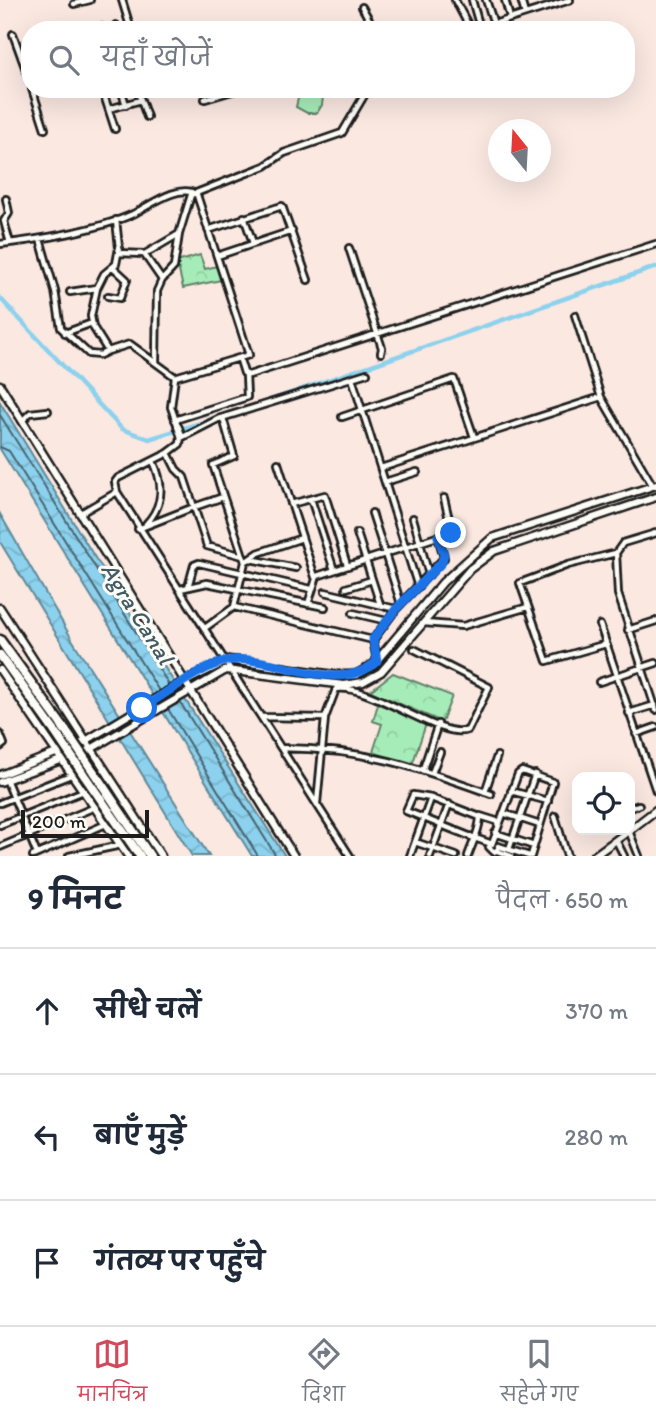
<!DOCTYPE html>
<html lang="hi">
<meta charset="utf-8">
<style>
:root{--surface:#fff;--page:#f2f2f3;--text:#1f2937;--muted:#747a83;--line:#e0e1e3;--accent:#d1495b}
body{margin:0;font-family:Itim,"Playpen Sans Deva",sans-serif;background:var(--page);color:var(--text)}
.controls{position:absolute;right:21px;bottom:21px;display:grid;overflow:hidden;border-radius:14px;box-shadow:0 7px 28px #0002}
.controls button{width:63px;height:63px;display:grid;place-items:center;padding:0;border:0;border-bottom:2px solid var(--line);background:var(--surface);color:var(--text);font:35px sans-serif}
.compass{position:absolute;left:488px;top:119px;width:63px;height:63px;border-radius:50%;background:var(--surface);box-shadow:0 7px 28px #0002;rotate:342deg}
.scale{position:absolute;left:21px;bottom:18px;width:128px;box-sizing:border-box;padding-left:7px;border:4px solid #1c1c1c;border-top:0;font-size:19px;line-height:24px;white-space:nowrap;color:#1c1c1c;-webkit-text-stroke:5px #fdfcf7;paint-order:stroke}
.stop{position:absolute;width:21px;height:21px;margin:-16px;border:5px solid #1a73e8;border-radius:50%;background:#fff}
.stop.end{background:#1a73e8;border-color:#fff;box-shadow:0 2px 7px #0008}
.list{margin:0;padding:0;list-style:none}
h2{display:flex;justify-content:space-between;align-items:center;height:91px;margin:0;padding:0 28px;font-size:30px}
h2 small{font-size:23px;font-weight:400;color:var(--muted)}
.list li{display:grid;grid-template-columns:46px 1fr auto;gap:21px;align-items:center;box-sizing:border-box;height:126px;padding:0 28px;border-top:2px solid var(--line)}
.list b{display:block;font-size:26px;white-space:nowrap}
.list em{font-size:23px;font-style:normal;color:var(--muted)}
.icon{flex:none;width:38px;height:38px;fill:none;stroke:currentColor;stroke-width:2;stroke-linecap:round;stroke-linejoin:round}
.map{position:relative;flex:none;width:656px;height:856px;overflow:hidden}
.search{position:absolute;background:var(--surface);box-shadow:0 7px 28px #0002;left:21px;right:21px;top:21px;height:77px;display:flex;align-items:center;gap:18px;box-sizing:border-box;padding:0 24px;border-radius:28px;color:var(--muted);font-size:26px}
.sheet{height:469px;background:var(--surface)}
nav{display:flex;justify-content:space-around;align-items:center;box-sizing:border-box;height:98px;border-top:2px solid var(--line);background:var(--surface);font-size:19px;color:var(--muted)}
nav a{display:grid;justify-items:center;gap:4px}
nav .on{color:var(--accent)}
.map>svg:first-child{display:block}
.wetland{fill:url(#wetland-marsh);stroke:#61846a;stroke-width:2}
.park{fill:url(#park-crowns);stroke:#61846a;stroke-width:2}
.water{fill:url(#water-waves);stroke:#5f8999;stroke-width:2}
.lines{fill:none;stroke-linecap:round;stroke-linejoin:round}
.shore{stroke:#496470;stroke-width:2}
.canal{stroke:#8cd1ed;stroke-width:4.5}
.street-casing{stroke:#1c1c1c;stroke-width:10}
.secondary-casing{stroke:#1c1c1c;stroke-width:11}
.highway-casing{stroke:#1c1c1c;stroke-width:13}
.street{stroke:#fdfcf7;stroke-width:4.5}
.secondary{stroke:#fdfcf7;stroke-width:6}
.highway{stroke:#fdfcf7;stroke-width:8}
.highway-bridge-casing{stroke:#1c1c1c;stroke-width:13;stroke-linecap:butt}
.highway-bridge{stroke:#fdfcf7;stroke-width:8}
.route{stroke:#1a73e8;stroke-width:9}
.labels{text-anchor:middle;dominant-baseline:central;stroke-width:6;stroke-linejoin:round;paint-order:stroke}
.water-label{font-size:24px;font-style:italic;fill:#435b65;stroke:#fdfcf7}
</style>
<div class="map">
<svg width="656" height="856" viewBox="0 0 656 856">
<defs>
<pattern id="wetland-marsh" width="20" height="14" patternUnits="userSpaceOnUse" patternTransform="scale(1.75)"><rect width="20" height="14" fill="#a6ecb8"/><path d="M1 5h8M5 5V1M11 12h8M15 12V8" fill="none" stroke="#8eca9e"/></pattern>
<pattern id="park-crowns" width="20" height="18" patternUnits="userSpaceOnUse" patternTransform="scale(1.75)"><rect width="20" height="18" fill="#a6ecb8"/><path d="M2 6a3 3 0 1 1 6 0M12 15a3 3 0 1 1 6 0" fill="none" stroke="#8eca9e"/></pattern>
<pattern id="water-waves" width="16" height="10" patternUnits="userSpaceOnUse" patternTransform="scale(1.75)"><rect width="16" height="10" fill="#8cd1ed"/><path d="M0 5q4-4 8 0t8 0" fill="none" stroke="#78b3cb"/></pattern>
</defs>
<rect width="100%" height="100%" fill="#fae8e1"/>
<filter id="ink" filterUnits="userSpaceOnUse"><feTurbulence type="fractalNoise" baseFrequency=".0143" numOctaves="2"/><feDisplacementMap in="SourceGraphic" scale="14" xChannelSelector="R" yChannelSelector="G"/><feConvolveMatrix kernelMatrix="1 2 1 2 8 2 1 2 1" color-interpolation-filters="sRGB"/></filter>
<g filter="url(#ink)">
<path class="wetland" d="M324 89 322 105 317 113H307L296 107 299 94 307 89Z"/>
<path class="park" d="M200 255 205 269 217 266 221 280 183 288 177 262Z
M393 673 452 696 442 722 370 691Z
M378 704 427 721 412 765 373 752 382 724 373 721Z"/>
<path class="water" d="M0 402 97 561 113 581 121 599 285 856H252L0 449Z
M0 514 73 641 209 856H192L0 542Z"/>
<g class="lines">
<path class="shore" d="M0 415 169 685
M0 447 9 451 159 691
M180 702 276 856
M168 709 258 856"/>
<path class="canal" d="M0 298 122 429 149 439 217 418
M265 402 656 267"/>
<defs>
<path id="street" d="M122 0 129 23
M455 0 471 30
M472 0 480 28
M486 0 494 24
M505 0 510 18
M521 0 525 14
M74 4 90 0
M362 7 375 30
M116 25 118 30
M101 27 102 30
M475 30 570 0
M13 34 30 81
M32 89 45 129
M102 89 115 129
M121 89 126 105
M137 89 147 117
M205 99 239 89
M109 109 141 100
M6 199 9 213 4 221 10 243
M244 217 253 243
M116 220 119 248 116 264 104 274 97 288 91 316 93 327 108 351 130 344 175 377
M208 230 282 206 308 280
M40 239 55 291 61 328 89 354 100 355 108 351
M0 244C38 240 98 230 133 214 149 206 180 182 197 195L249 355 175 377 171 407 178 427
M349 248 382 348 381 353
M118 253 144 254 162 280
M145 254 179 234
M217 256 292 231
M70 292 97 288
M108 296 120 298 127 280 114 268
M575 315 601 397
M65 333 92 323
M240 360 244 373 249 375 656 244
M156 362 157 291 162 280 174 267 179 234 191 195 265 166 284 153 342 133 368 89
M352 378 418 587
M342 417 454 379 474 437
M23 420 30 413 48 411
M175 420 247 397 246 375
M181 435 180 444 168 453 118 478 115 482 117 492 350 856
M181 438 218 419 367 373
M168 453 176 469 184 477 194 507 223 497
M278 463 315 577
M381 468 601 397 653 486
M385 482 417 472
M311 499 334 570
M291 504 325 495 347 565
M81 513 117 492
M372 513 401 604
M413 518 429 575
M146 524C164 505 164 484 153 461
M138 529 194 507 207 546 243 556
M357 533 380 604
M616 553 623 543 656 533
M250 559 296 568
M245 562 258 553 302 538
M188 587 194 565 199 563 311 589
M346 588 372 580
M180 589 207 583 325 607
M325 592 396 609
M308 604 317 576 452 532 444 498
M234 607 373 640
M353 613 387 621
M424 623 463 626 528 607
M600 625 656 791
M205 628 234 607 245 562 213 465 234 456 223 418
M628 630 656 621
M606 644 547 661 520 583 568 565 616 553 618 594 656 710
M377 660 373 640 396 609 444 558 438 536
M599 682 656 663
M629 713 655 705
M263 717 325 718
M0 734 4 744 0 747
M636 734 656 727
M281 748C365 749 414 766 491 794
M423 769 438 724
M432 773 440 752
M6 779 37 854
M511 791 548 801
M485 792 497 756
M0 803 71 775
M317 803 325 718 336 689C370 683 442 741 468 730L489 687 414 649
M630 808 639 805
M503 813 540 825
M480 816 496 821 498 825
M555 816 567 856
M0 825 81 792
M629 831 639 856
M495 833 534 846
M616 840 624 856
M415 842 456 856
M498 846 529 856
M0 847 95 807
M489 847 494 852 498 849
M509 849 535 774
M497 851 511 856
M33 856 106 824
M69 856 121 845
M410 856 431 798
M430 856 449 804
M468 856C472 844 480 830 480 817L431 798 413 795 406 811 469 836 492 844 518 774 522 771 553 782 531 856"/>
<path id="secondary" d="M0 385 294 856
M178 427 181 435
M0 608 161 856
M0 670 128 856
M0 775 84 742 180 684 229 660 334 675H356L374 664 443 582 492 538 656 485
M0 782 91 749 226 670 344 685 363 682 381 672 470 569 494 551 656 497
M630 830 656 810
M594 856 630 830"/>
<path id="highway" d="M0 640 63 727
M0 655 55 732
M93 771 150 856
M84 775 140 856"/>
</defs>
<use href="#street" class="street-casing"/>
<use href="#secondary" class="secondary-casing"/>
<use href="#highway" class="highway-casing"/>
<use href="#street" class="street"/>
<use href="#secondary" class="secondary"/>
<use href="#highway" class="highway"/>
<defs>
<path id="highway-bridge" d="M63 727 93 771
M55 732 84 775"/>
</defs>
<use href="#highway-bridge" class="highway-bridge-casing"/>
<use href="#highway-bridge" class="highway-bridge"/>
</g>
</g>
<g class="lines" filter="url(#ink)">
<path class="route" d="M142 708C164 695 207 662 232 660 277 655 339 697 377 661L373 639 396 609 442 562 444 554 438 536 451 533"/>
</g>
<g class="labels">
<g class="water-label">
<text transform="translate(138 613) rotate(58)">Agra Canal</text>
</g>
</g>
</svg>
<div class="controls">
<button><svg class="icon" aria-label="locate" viewBox="0 0 24 24"><circle cx="12" cy="12" r="6"/><path d="M12 2v4M12 18v4M2 12h4M18 12h4"/></svg></button>
</div>
<svg class="compass" viewBox="-18 -18 36 36"><path d="M0-13l5 13h-10z" fill="#e53935"/><path d="M0 13l5-13h-10z" fill="#747a83"/></svg>
<div class="scale">200 m</div>
<div class="stop" style="left:142px;top:708px"></div>
<div class="stop end" style="left:451px;top:533px"></div>
<div class="search"><svg class="icon" aria-label="search" viewBox="0 0 24 24"><circle cx="10" cy="10" r="6"/><path d="M15 15l6 6"/></svg>यहाँ खोजें</div>
</div>
<section class="sheet">
<h2>9 मिनट<small>पैदल · 650 m</small></h2>
<ul class="list">
<li><svg class="icon" aria-label="ahead" viewBox="0 0 24 24"><path d="M12 20V5M6 11l6-6 6 6"/></svg><div><b>सीधे चलें</b></div><em>370 m</em></li>
<li><svg class="icon" aria-label="left" viewBox="0 0 24 24"><path d="M17 20v-9H6M10 6l-5 5 5 5"/></svg><div><b>बाएँ मुड़ें</b></div><em>280 m</em></li>
<li><svg class="icon" aria-label="arrive" viewBox="0 0 24 24"><path d="M6 21V4h12l-3 4 3 4H6"/></svg><div><b>गंतव्य पर पहुँचे</b></div></li>
</ul>
</section>
<nav>
<a class="on"><svg class="icon" aria-label="map" viewBox="0 0 24 24"><path d="M3 6l6-2 6 2 6-2v14l-6 2-6-2-6 2zM9 4v14M15 6v14"/></svg>मानचित्र</a>
<a><svg class="icon" aria-label="directions" viewBox="0 0 24 24"><path d="M12 3l9 9-9 9-9-9zM9 14v-3h6M13 9l2 2-2 2"/></svg>दिशा</a>
<a><svg class="icon" aria-label="saved" viewBox="0 0 24 24"><path d="M7 4h10v16l-5-4-5 4z"/></svg>सहेजे गए</a>
</nav>
